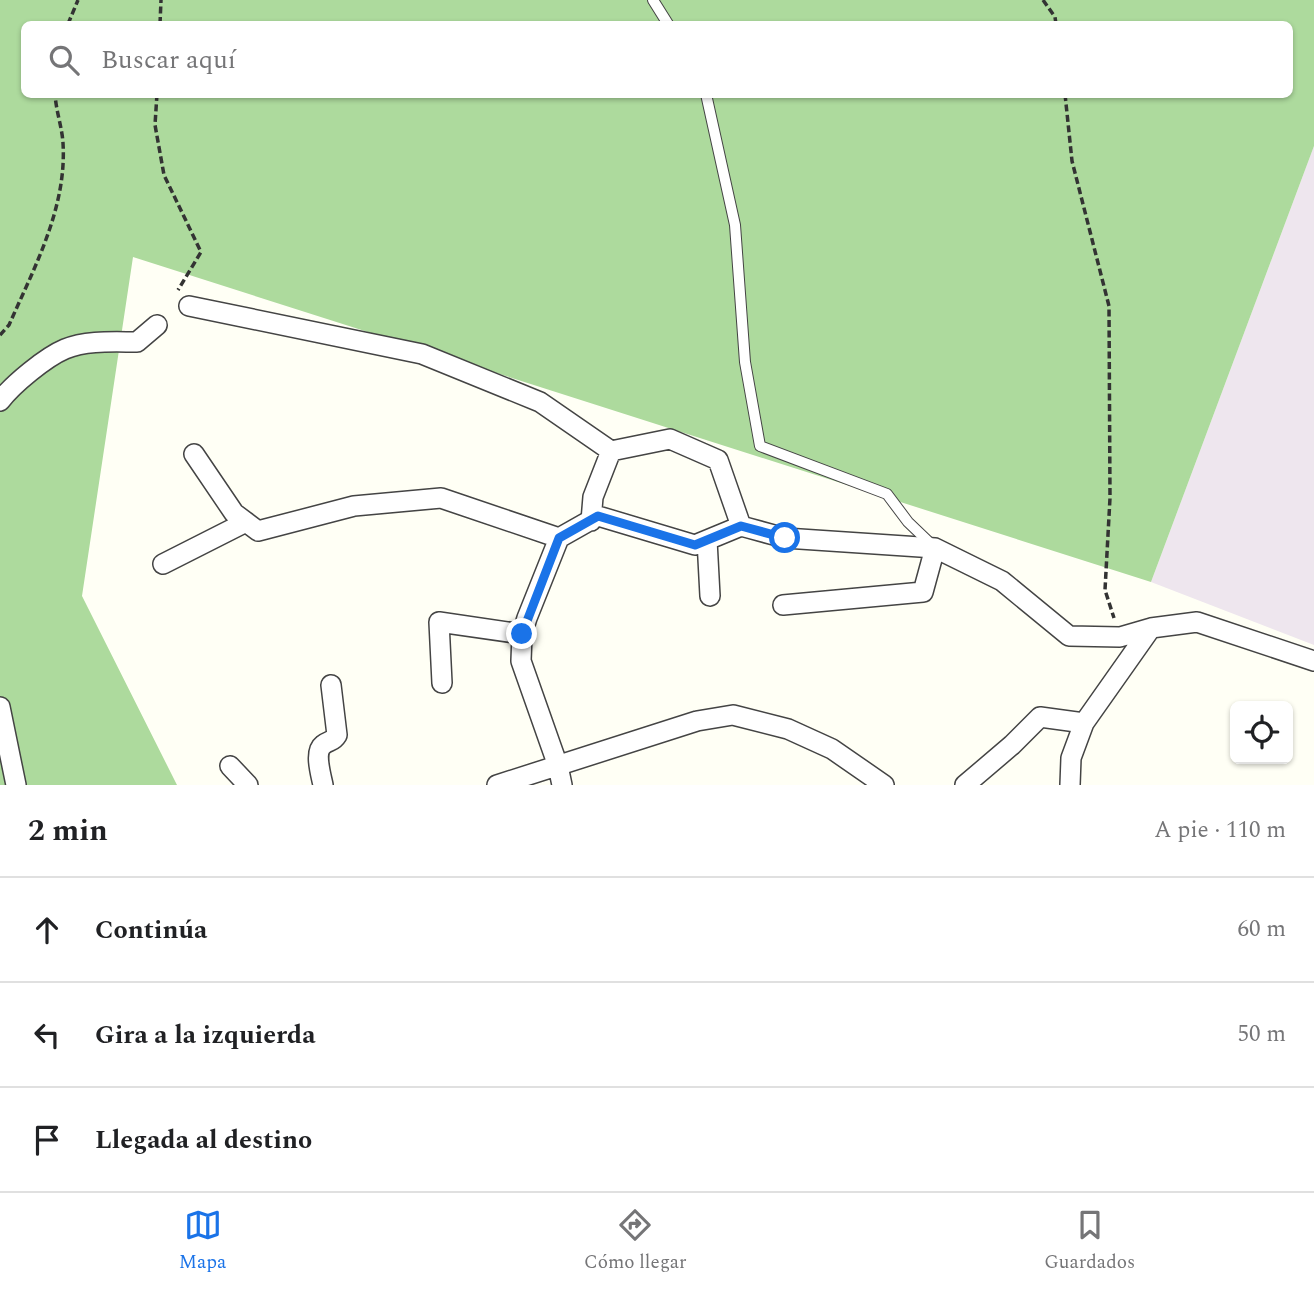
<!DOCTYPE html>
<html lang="es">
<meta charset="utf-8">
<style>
:root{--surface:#fff;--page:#f6f6f6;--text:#202124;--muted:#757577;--line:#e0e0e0;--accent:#1a73e8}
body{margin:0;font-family:Spectral,serif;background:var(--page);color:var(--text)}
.controls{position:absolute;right:21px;bottom:21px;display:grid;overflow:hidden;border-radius:10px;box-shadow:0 2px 5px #0004}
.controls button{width:63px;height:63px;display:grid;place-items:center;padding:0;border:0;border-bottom:2px solid var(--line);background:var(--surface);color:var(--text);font:35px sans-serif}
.stop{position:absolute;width:21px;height:21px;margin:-16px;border:5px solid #1a73e8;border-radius:50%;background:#fff}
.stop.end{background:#1a73e8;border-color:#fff;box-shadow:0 2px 7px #0008}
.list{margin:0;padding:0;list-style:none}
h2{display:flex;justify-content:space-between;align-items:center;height:91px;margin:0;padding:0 28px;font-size:30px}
h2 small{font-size:23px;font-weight:400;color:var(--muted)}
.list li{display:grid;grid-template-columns:46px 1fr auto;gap:21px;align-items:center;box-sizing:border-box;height:105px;padding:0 28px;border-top:2px solid var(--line)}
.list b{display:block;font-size:26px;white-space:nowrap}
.list em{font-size:23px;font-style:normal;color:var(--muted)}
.icon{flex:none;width:38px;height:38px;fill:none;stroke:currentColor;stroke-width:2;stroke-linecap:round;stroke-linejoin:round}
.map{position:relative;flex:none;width:1314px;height:785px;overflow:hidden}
.search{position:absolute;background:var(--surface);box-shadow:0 2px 5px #0004;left:21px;right:21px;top:21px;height:77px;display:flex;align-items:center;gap:18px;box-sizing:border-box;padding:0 24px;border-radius:10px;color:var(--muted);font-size:26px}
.sheet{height:406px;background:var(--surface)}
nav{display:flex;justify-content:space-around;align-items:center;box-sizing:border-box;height:98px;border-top:2px solid var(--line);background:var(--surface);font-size:19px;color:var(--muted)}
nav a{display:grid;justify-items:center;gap:4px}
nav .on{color:var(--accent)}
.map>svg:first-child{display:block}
.industrial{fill:#eee6ee}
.forest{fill:#adda9d;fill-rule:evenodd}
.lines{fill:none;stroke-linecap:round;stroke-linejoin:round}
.service-casing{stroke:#444;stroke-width:12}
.minor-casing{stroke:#444;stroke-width:22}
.path{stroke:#333;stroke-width:3.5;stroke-dasharray:7 3.5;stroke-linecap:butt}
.service{stroke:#fff;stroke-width:10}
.minor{stroke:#fff;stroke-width:19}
.route{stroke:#1a73e8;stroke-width:9}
</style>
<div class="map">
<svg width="1314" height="785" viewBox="0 0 1314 785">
<rect width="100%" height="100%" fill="#fffff5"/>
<path class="industrial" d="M1314 146V645L1151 582Z"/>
<path class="forest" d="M0 0H1314V146L1151 582 133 257 82 596 177 785H0ZM24 24H1290V94H24Z"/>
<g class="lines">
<defs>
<path id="service" d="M653 0 668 24
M706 94 735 225 745 362 760 446 887 494 908 522 932 545"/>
<path id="minor" d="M189 306 422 354 540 402 611 451
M0 401C13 384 46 357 65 349 87 340 114 342 137 342L157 325
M194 454 234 513 258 531 354 506 441 498 559 538 527 618 522 634 521 661 558 766 562 785
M591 521 593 497 611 451 670 439 718 460 741 526
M559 538 598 516 695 545 741 526 785 538 935 548 1002 581 1069 636 1120 637 1151 628 1197 622 1314 661
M707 540 710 596
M163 564 246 522
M783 605 923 592 935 548
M442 683 439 622 522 634
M0 707 16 785
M230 766 248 785
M323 785C321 775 314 752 323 745 329 740 333 742 337 735L331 685
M497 785 697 721 733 715 788 729 832 749 884 785
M965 785 1012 745 1040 717 1084 723
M1070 785 1071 758 1084 723 1151 628"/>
</defs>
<use href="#service" class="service-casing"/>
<use href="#minor" class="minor-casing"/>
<path class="path" d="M1043 0 1055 17 1056 24
M68 24 78 0
M160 24 161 0
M157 94 155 125 164 175 201 252 178 290
M1065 94 1072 161 1109 306 1110 498 1105 590 1114 618
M0 335 9 325C34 268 67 208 63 143 62 127 56 111 55 94"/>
<use href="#service" class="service"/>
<use href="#minor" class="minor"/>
</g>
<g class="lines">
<path class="route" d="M522 634 559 538 598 516 695 545 741 526 785 538"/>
</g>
</svg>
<div class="controls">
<button><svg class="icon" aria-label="locate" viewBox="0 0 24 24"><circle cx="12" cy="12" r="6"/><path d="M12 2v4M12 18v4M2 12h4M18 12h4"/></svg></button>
</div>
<div class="stop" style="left:785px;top:538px"></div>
<div class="stop end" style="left:522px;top:634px"></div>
<div class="search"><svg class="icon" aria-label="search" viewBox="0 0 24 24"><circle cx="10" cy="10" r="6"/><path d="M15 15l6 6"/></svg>Buscar aquí</div>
</div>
<section class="sheet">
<h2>2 min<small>A pie · 110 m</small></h2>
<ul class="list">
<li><svg class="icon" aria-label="ahead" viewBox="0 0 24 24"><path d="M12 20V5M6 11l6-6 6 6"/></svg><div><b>Continúa</b></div><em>60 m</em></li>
<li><svg class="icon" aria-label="left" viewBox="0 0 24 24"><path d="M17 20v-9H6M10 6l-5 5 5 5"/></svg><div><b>Gira a la izquierda</b></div><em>50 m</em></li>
<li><svg class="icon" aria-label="arrive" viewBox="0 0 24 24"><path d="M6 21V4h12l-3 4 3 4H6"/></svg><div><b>Llegada al destino</b></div></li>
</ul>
</section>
<nav>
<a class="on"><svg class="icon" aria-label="map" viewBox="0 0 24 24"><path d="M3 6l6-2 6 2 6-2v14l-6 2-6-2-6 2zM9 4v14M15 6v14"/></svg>Mapa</a>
<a><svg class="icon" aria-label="directions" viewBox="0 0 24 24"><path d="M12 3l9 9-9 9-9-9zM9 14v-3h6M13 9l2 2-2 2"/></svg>Cómo llegar</a>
<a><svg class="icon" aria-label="saved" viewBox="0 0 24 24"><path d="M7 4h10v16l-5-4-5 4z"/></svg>Guardados</a>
</nav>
